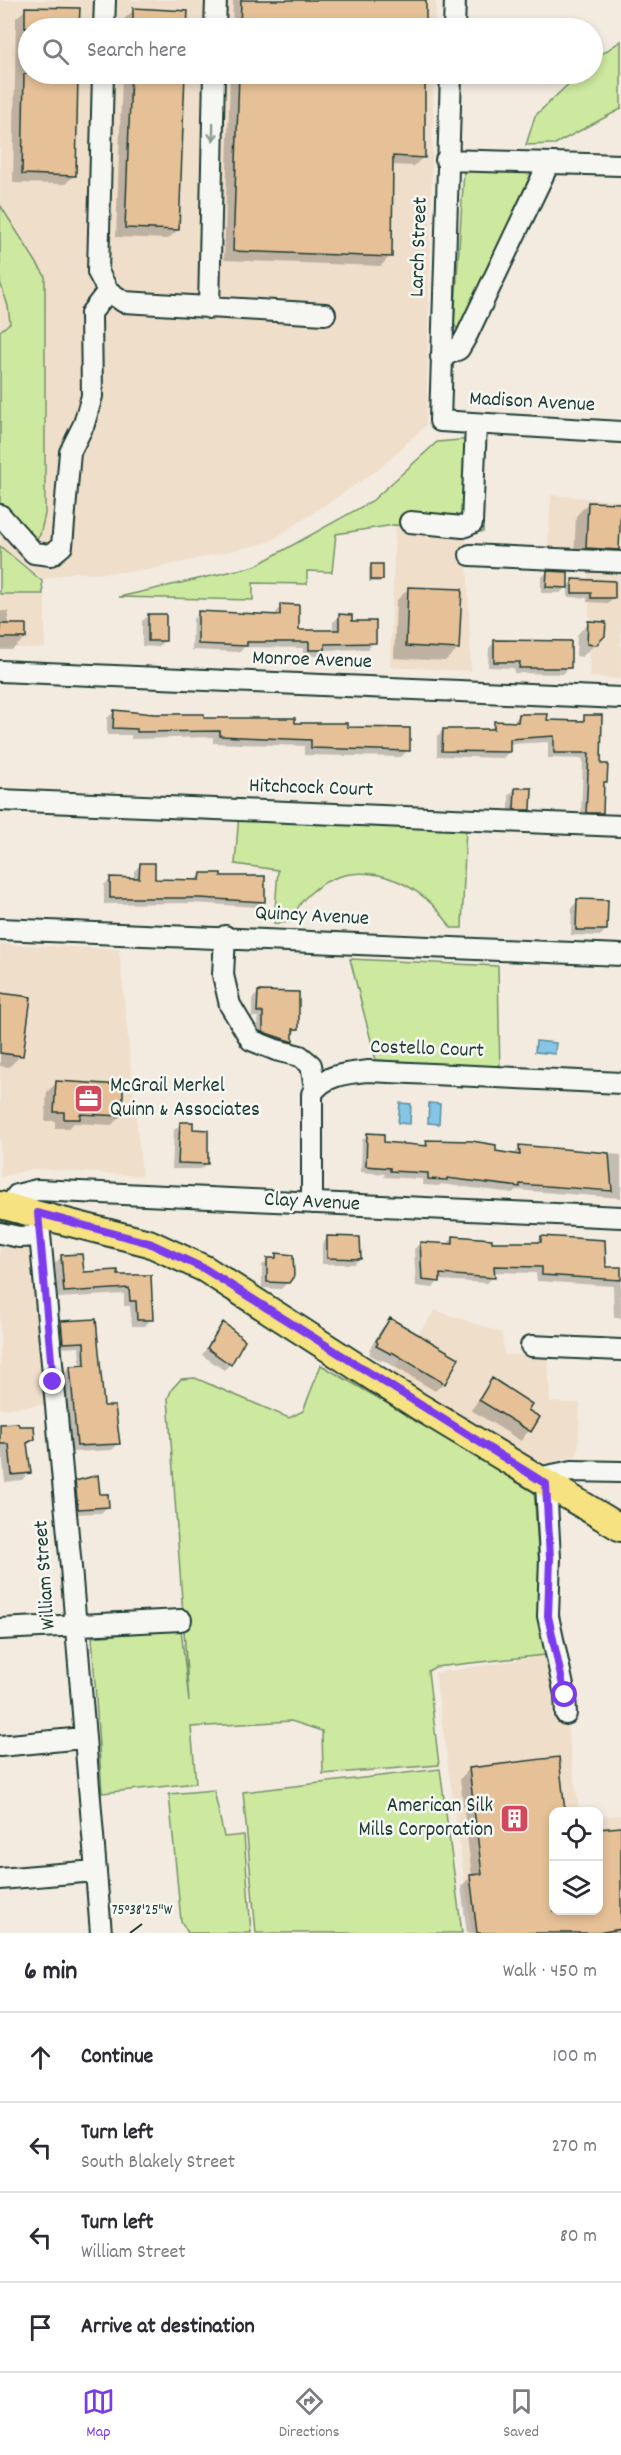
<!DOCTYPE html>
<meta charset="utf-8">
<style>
:root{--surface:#fff;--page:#f7f7f7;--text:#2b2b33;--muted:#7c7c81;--line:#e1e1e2;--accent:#7c3aed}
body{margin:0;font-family:Dekko,sans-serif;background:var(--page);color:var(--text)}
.controls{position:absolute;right:18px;bottom:18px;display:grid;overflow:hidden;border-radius:12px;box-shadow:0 3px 9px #0003}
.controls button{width:54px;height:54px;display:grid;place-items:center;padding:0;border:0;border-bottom:2px solid var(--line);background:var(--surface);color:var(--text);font:30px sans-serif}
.stop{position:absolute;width:18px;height:18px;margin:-14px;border:4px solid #7c3aed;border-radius:50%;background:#fff}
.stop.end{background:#7c3aed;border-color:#fff;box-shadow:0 2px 6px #0008}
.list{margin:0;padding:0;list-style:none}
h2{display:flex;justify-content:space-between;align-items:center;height:78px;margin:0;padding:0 24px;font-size:26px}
h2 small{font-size:20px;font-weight:400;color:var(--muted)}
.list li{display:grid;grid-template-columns:39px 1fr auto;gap:18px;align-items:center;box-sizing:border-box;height:90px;padding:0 24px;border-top:2px solid var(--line)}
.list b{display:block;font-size:22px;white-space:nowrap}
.list p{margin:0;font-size:20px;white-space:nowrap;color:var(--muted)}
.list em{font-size:20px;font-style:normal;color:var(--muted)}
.icon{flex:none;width:33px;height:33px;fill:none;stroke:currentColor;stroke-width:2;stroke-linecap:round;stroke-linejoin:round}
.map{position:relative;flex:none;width:621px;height:1933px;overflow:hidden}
.search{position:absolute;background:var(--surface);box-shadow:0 3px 9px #0003;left:18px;right:18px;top:18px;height:66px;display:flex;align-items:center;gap:15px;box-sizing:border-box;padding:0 21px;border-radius:33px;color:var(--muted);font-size:22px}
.sheet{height:438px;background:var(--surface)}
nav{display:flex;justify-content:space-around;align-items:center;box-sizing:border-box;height:84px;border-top:2px solid var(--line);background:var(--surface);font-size:16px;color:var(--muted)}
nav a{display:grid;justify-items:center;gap:3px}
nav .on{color:var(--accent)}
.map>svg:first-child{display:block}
.built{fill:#efdeca}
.green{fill:#cde89f;stroke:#76926a;stroke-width:1.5}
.water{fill:#85c5e6;stroke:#5c8f9f;stroke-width:1.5}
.shadow{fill:#0003}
.building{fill:#e6c197;stroke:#1f3d34;stroke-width:1.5}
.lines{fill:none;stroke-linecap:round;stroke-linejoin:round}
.minor-casing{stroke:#1f3d34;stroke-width:24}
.major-casing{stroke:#1f3d34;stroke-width:30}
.minor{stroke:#f6f6f2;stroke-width:20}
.major{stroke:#f6e281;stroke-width:26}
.oneway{stroke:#8a9a93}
.route{stroke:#7c3aed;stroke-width:8}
.ticks{fill:none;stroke:#1f3d34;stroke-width:2}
.labels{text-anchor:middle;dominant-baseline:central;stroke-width:5;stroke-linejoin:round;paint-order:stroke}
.street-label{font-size:21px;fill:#1f3d34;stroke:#f6f6f2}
.poi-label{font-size:21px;fill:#1f3d34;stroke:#f6f6f2;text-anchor:start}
.ticks-label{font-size:15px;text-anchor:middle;fill:#1f3d34;stroke:#f6f6f2;stroke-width:5;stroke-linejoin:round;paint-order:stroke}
</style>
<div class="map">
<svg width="621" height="1933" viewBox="0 0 621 1933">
<rect width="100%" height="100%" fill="#f3ebe0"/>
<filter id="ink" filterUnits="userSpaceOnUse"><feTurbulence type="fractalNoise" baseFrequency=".0167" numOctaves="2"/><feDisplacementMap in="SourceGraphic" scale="12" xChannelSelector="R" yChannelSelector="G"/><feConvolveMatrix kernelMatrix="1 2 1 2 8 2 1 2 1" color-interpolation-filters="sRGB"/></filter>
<g filter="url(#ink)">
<path class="built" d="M0 0H436L435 28H28V74H434L426 425 378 470 269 542 148 570 91 574 75 572 43 579 0 545V504L12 521 40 535 45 514 46 448 45 276 0 205Z
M0 282 8 306 10 323 0 331Z
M551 495 621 501V679L590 677 588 561 547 557Z
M395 526 466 532 471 671 390 667Z
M0 595H45V648H0Z
M0 944 119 949 142 1176 33 1169 0 1177Z
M0 1218 32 1226 49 1404 0 1409Z
M435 1310 502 1333 504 1355 548 1354 550 1402 580 1403 578 1455 541 1465 391 1373Z
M557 1654 579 1811 554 1812V1910H598L599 1817 621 1815V1933H472L435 1673Z"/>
<path class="green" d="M621 41V109L555 144 526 145 535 116 579 74H592L593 60Z
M464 171 540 172 459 334 454 323Z
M0 205 45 276V514L40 535 36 540H30L0 504V331L10 323 8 306 0 282Z
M482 438 483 532 394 525 336 534 332 572 307 571V584L253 583V600L119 597 255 566 372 501 437 442Z
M0 546 42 581 43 594H0Z
M239 814 466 825 462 928H451C422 880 355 851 308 895 300 902 295 913 289 922L274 924 278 870 235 864Z
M350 959 498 966 500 1078 438 1071 422 1063 376 1060Z
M321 1365 534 1488 545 1655 435 1667 428 1671 439 1765 323 1774 322 1731 291 1721 191 1727 196 1783 102 1793 92 1637 181 1629 189 1702 168 1398 172 1389 181 1379 195 1378 289 1418 303 1411Z
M440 1769 462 1933H256L243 1792Z
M214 1790 224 1837 244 1835 251 1933H188L181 1921 169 1794Z"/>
<path class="water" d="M536 1041 556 1043 555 1054 535 1052Z
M400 1103 411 1104 410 1124 398 1123Z
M429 1103 440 1104 439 1124 428 1123Z"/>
<path class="shadow" d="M233 0H424V28H232Z
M26 9 78 10V28H28V74H77L75 175 65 184 13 183 16 18Z
M134 10 186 12 185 28H124V19Z
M122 74H184L178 230 168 239 116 237Z
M230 74H424L423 157 414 166 391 165 390 256 381 266 224 260Z
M588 503 618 549 605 562 574 560 576 516Z
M372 565 382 579 379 582H369V568Z
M547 572 567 587 573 581 613 598 608 603 587 602V598L568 597V586L560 593H541V578Z
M409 588 458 649 445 661 394 658 396 601Z
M281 606 298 631 333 632V622L340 616 374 642 368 649 324 650 318 656 303 655V648L244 647 240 652 192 650 193 619 199 613 274 616Z
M0 611H8V626L25 638 12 650H0Z
M149 615 165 640 158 647 142 646V621Z
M589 622 604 635 582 657 576 656 577 635Z
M495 642 569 667 563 674 514 673V668L488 667 489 648Z
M114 712 345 729 408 750 401 757 304 755V746L213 743V737L131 739V735H107V718Z
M519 715 546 722H580L585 717 606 781 602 785V813L596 819 581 818 583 759 548 758V742L509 744V752L503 758 437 756V736L443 730 488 731 495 723H513Z
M515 789 530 810 524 816 509 815V795Z
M140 865 154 881 195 880 201 874 219 877 263 901 257 907 193 903 104 904V885L111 879H134V871Z
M578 901 606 930 600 936 571 935 572 907Z
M258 993 297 1029 285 1047 257 1038 258 1017H252V999Z
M0 994 21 1055 9 1067 0 1066Z
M56 1083 121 1115 112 1125 74 1123 69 1128H55V1121H45L47 1092Z
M181 1124 192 1131 207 1163 201 1169H172L174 1130Z
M368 1134 383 1144 422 1147 427 1142 514 1155 520 1147 621 1155V1198L516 1190 512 1193 441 1184 439 1186 423 1185 422 1179 384 1177 385 1174 361 1172 362 1140Z
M328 1237 360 1258 354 1264H322V1244Z
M453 1238 491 1243 535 1244 541 1238 605 1269 621 1268V1318H614L613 1286 537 1281 536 1273 493 1272V1277L487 1283 439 1280 433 1288 416 1286 414 1249 420 1243 447 1244Z
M277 1255 288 1282 281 1289 262 1288V1265Z
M61 1257 82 1274 150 1277 151 1319 145 1326H132L130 1306H124V1294L58 1298 55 1263Z
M390 1320 444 1383 435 1391 383 1360 381 1361 369 1354 371 1351 369 1350 382 1328Z
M95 1321 103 1408 118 1444 112 1450 72 1452 64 1373 70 1367 80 1366 79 1347 58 1348 56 1329 62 1323Z
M223 1324 230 1364 224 1370 202 1355Z
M493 1380 538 1418 521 1441 471 1410Z
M0 1426 34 1439 26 1446 29 1472 22 1480 5 1482 2 1451H0Z
M76 1482 98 1496 107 1507 101 1513 72 1514 70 1488Z
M469 1769 554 1812V1910H598L621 1828V1933H467L461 1886 472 1876 460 1779Z"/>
<path class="building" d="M241 0H426V28H240Z
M25 7 80 8 79 28H25Z
M133 8 188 11 187 28H133Z
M24 74H78L76 176 22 174Z
M131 74H185L179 230 125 228Z
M239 74H425V158L393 156 392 257 233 251Z
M588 502 621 503 619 550 586 548Z
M371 564H383V580H371Z
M547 571 568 572V588L546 587Z
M572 579 615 581V598H591V593H572Z
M408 587 462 589 459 649 406 646Z
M280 604 299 605V630H339V614L352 615V621H376V643L325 644V650H309V642H247V646L198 644V611L280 615Z
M148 614H166V641H148Z
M588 621 606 622 605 636 596 645 587 644Z
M0 624H26V638H0Z
M494 640 571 641V668H519L520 662H494Z
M114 710 154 714H204V718H295V723H347V727L410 728V751L311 748V740L220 736V731L137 732V729L113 728Z
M519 714H548L547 720 584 721V715H602L601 764H608L607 782H604L603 813H586L589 753H554V736L510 739V752L442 751 443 729H494V721L518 722Z
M515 788H532L531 810H514Z
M140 863H155V879L200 880 201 873H221V876H265V902L200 898H110V877L139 878Z
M577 899 608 900 607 930H576Z
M258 991 299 992V1029H293V1042L263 1032V1012H257Z
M0 993 31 997 23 1056 0 1053Z
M56 1081 123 1085V1116L80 1114V1119H64V1112H54Z
M180 1122H193V1129L208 1130V1164L178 1163Z
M367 1133 384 1134V1142L427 1146 426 1140 472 1141 496 1145V1151L520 1155 519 1145 609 1153 612 1191 520 1184V1187L447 1178V1180L428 1179V1173L390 1171V1168L366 1166Z
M327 1236 360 1237 361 1259 327 1258Z
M453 1236 492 1239V1242H541V1236L605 1240 606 1267H621V1280L542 1275V1267L494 1266 495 1278 440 1274V1282L422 1280 420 1242 453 1244Z
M276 1253 293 1255 294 1276 289 1283 267 1282V1258H276Z
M82 1254 84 1272 118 1270V1275H151L153 1320H137L136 1301H130L129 1288 64 1292 61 1255Z
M390 1318 459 1358 445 1384 392 1352 391 1354 376 1346 378 1343 376 1341Z
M96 1319 104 1406H115L120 1444 77 1446 70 1366 85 1365 84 1342 63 1343 61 1321Z
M223 1322 245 1340 231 1365 207 1348Z
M492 1378 532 1404 528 1410 540 1417 531 1432 479 1400Z
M18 1423 19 1426H34L35 1439 27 1443 31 1473 12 1475 9 1444H0V1424Z
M98 1475 100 1494H108L109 1507 78 1509 75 1481Z
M559 1757 565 1812H554V1911H598V1829L621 1827V1929L597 1933H477L470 1875 482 1874 469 1768Z"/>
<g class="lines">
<defs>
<path id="minor" d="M104 28 105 0
M215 28 216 0
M454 28 455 0
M103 74 98 272 108 291 124 302 325 314
M451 74 440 421 621 432
M446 160 621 165
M209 308 214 74
M441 357 459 349 466 337 549 163
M0 515 34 553 51 555 62 546 70 452 84 424 92 396 91 313 108 291
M410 522 463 527 472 523 476 424
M470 555 621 562
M0 671 621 698
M0 800 621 826
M0 929 621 955
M225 936 223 975 230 1005 251 1040 276 1050 300 1056 311 1065 315 1088
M312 1203V1094C323 1075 347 1073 368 1071L621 1083
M9 1207 17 1195 37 1190 621 1217
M38 1213 71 1567 101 1933
M0 1233 19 1237 40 1236
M531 1346 621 1350
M537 1478 572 1471 621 1472
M546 1484 550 1558 548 1616 565 1695 566 1714
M0 1629 181 1620
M0 1746 83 1738
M0 1879 95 1871"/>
<path id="major" d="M0 1205 149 1243 205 1269 418 1406 621 1528"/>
</defs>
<use href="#minor" class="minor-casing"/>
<use href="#major" class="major-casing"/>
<use href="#minor" class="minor"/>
<use href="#major" class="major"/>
</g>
<defs><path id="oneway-shaft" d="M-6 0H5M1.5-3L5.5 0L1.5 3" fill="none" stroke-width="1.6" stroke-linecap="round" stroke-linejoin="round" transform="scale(1.5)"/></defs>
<use class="oneway" href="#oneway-shaft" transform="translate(213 132) rotate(91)"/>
</g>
<g class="lines" filter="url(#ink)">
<path class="route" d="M53 1382 38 1213 149 1243 205 1269 546 1484 550 1558 548 1616 565 1695"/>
</g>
<path class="ticks" d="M130 1933 142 1924"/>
<defs>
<symbol id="office-square" viewBox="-11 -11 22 22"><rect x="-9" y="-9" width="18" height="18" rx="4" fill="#d1495b" stroke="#f6f6f2"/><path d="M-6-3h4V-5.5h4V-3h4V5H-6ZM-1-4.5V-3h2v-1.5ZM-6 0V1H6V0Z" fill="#fff"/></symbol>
<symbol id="building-square" viewBox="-11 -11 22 22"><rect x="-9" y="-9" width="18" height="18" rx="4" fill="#d1495b" stroke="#f6f6f2"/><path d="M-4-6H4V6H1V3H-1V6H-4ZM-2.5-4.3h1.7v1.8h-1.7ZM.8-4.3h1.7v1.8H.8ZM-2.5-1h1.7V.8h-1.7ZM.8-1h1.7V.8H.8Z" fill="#fff"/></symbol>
</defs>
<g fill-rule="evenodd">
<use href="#office-square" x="72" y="1082" width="33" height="33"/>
<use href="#building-square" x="498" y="1802" width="33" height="33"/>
</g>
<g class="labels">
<g class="street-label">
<text transform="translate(420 247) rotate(-88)">Larch Street</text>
<text transform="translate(532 403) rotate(3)">Madison Avenue</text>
<text transform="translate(312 661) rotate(2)">Monroe Avenue</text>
<text transform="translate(311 789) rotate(2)">Hitchcock Court</text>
<text transform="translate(312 917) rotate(3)">Quincy Avenue</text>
<text transform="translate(427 1050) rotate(2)">Costello Court</text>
<text transform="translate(312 1203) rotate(3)">Clay Avenue</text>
<text transform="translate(46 1575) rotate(-94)">William Street</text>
</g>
<g class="poi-label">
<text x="110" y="1087">McGrail Merkel<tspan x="110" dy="24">Quinn &amp; Associates</tspan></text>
<text x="493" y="1807" text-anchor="end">American Silk<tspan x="493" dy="24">Mills Corporation</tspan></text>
</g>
</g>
<g class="ticks-label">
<text x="142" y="1914">75°38'25"W</text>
</g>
</svg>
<div class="controls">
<button><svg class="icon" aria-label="locate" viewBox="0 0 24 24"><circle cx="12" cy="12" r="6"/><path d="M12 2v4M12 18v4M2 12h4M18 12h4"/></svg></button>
<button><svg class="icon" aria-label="layers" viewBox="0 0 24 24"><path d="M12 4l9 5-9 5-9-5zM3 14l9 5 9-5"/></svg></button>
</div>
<div class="stop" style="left:565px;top:1695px"></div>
<div class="stop end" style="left:53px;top:1382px"></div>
<div class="search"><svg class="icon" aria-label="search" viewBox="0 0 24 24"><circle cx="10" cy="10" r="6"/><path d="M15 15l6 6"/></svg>Search here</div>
</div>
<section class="sheet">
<h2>6 min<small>Walk · 450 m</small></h2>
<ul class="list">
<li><svg class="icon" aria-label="ahead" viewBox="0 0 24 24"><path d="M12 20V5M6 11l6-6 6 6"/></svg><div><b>Continue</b></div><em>100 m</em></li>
<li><svg class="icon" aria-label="left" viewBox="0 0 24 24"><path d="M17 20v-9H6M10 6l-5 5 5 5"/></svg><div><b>Turn left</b><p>South Blakely Street</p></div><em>270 m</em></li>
<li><svg class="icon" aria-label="left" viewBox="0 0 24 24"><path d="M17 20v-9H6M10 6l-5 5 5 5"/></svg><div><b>Turn left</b><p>William Street</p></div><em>80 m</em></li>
<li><svg class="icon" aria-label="arrive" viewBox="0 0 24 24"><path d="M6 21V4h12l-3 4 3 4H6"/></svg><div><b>Arrive at destination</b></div></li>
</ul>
</section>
<nav>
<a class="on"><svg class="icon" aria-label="map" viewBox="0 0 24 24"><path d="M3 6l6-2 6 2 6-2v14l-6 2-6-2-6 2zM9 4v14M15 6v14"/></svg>Map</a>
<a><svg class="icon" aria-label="directions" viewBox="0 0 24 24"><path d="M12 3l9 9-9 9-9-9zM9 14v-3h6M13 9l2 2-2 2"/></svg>Directions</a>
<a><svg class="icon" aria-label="saved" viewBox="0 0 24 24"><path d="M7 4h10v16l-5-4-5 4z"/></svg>Saved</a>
</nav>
